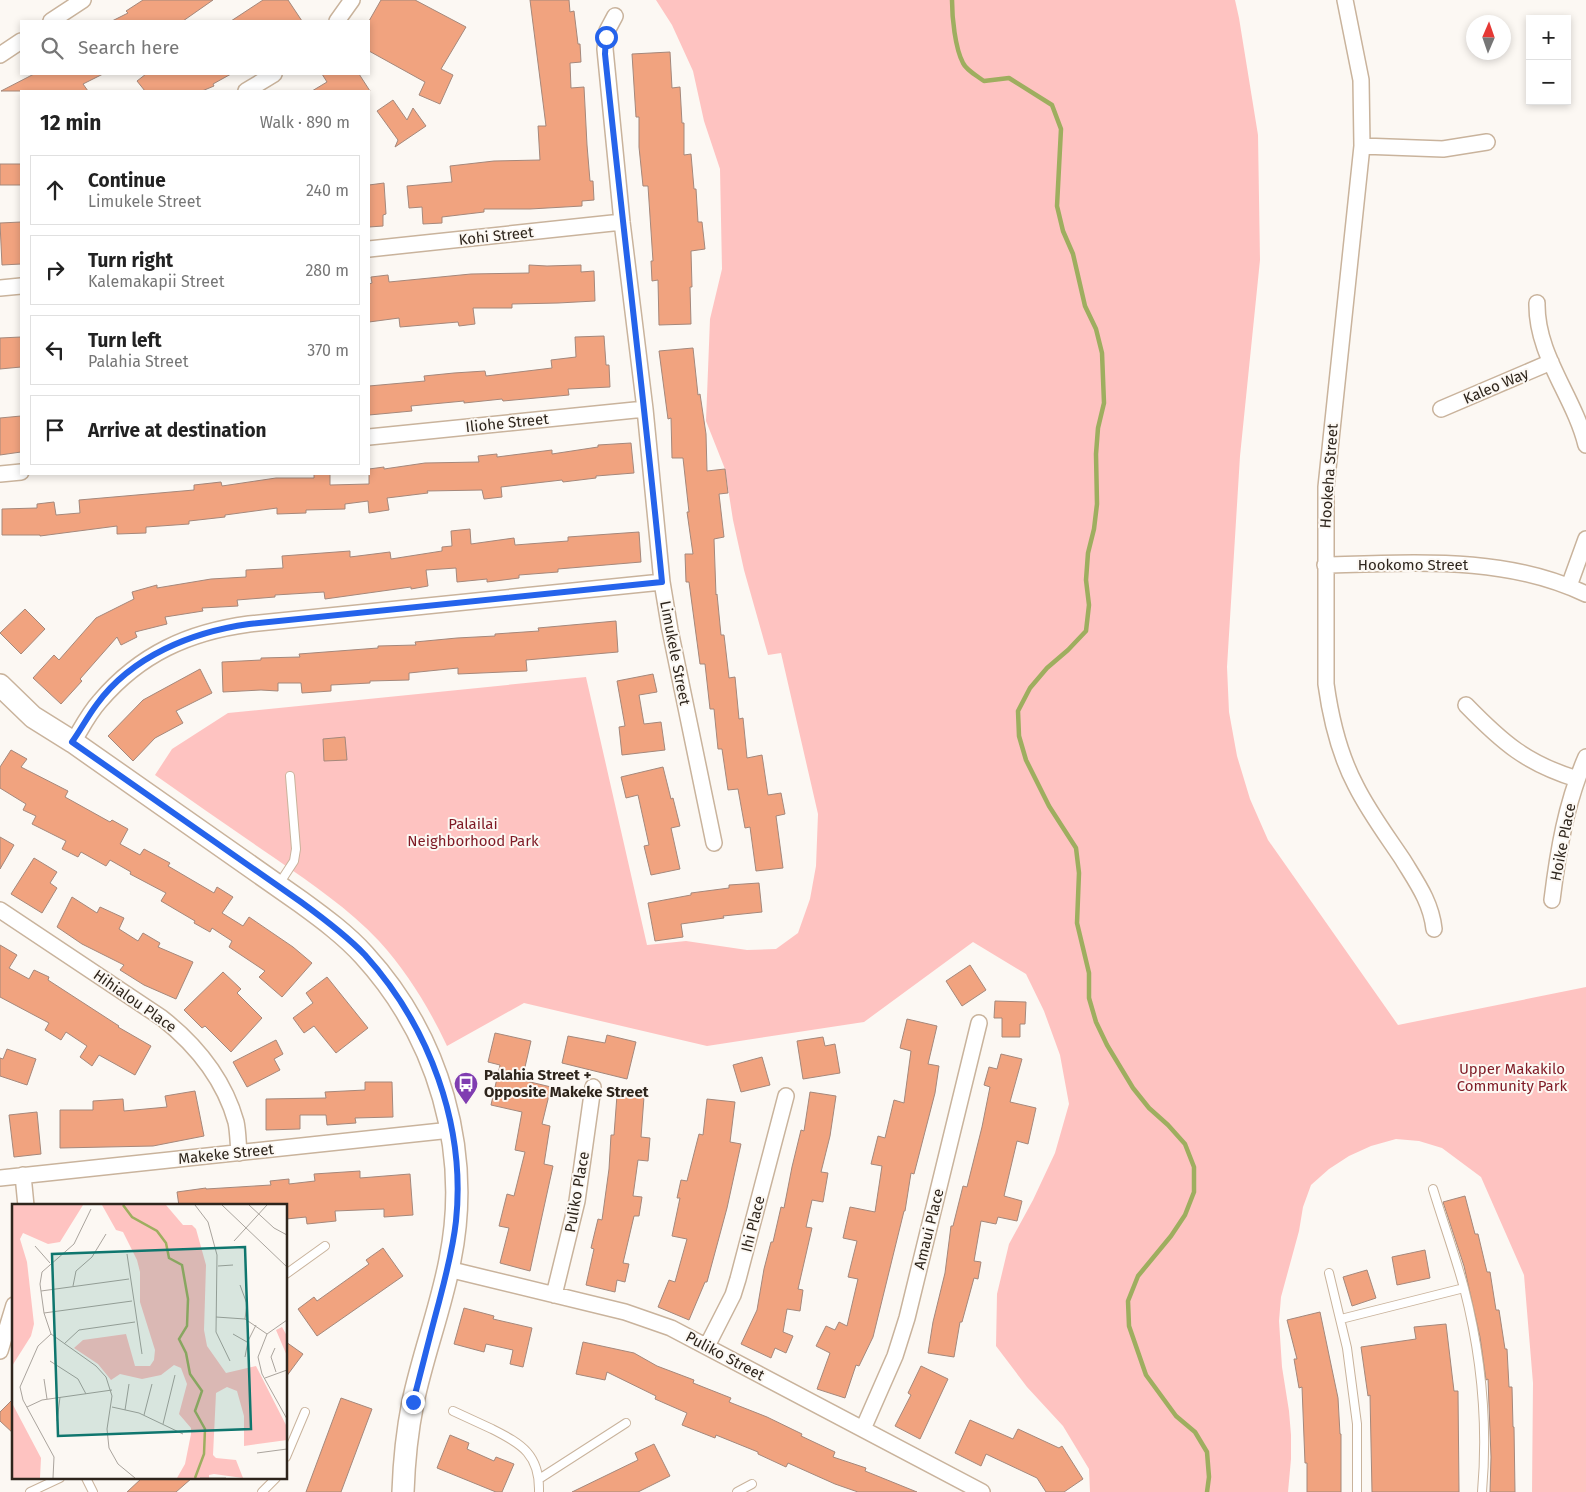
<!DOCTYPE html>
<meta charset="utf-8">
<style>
:root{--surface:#fff;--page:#f2f2f2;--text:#222;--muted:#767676;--line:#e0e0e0}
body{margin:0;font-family:"Fira Sans",sans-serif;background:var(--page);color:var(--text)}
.controls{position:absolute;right:15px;top:15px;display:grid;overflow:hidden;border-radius:0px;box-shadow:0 2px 8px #0003}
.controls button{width:45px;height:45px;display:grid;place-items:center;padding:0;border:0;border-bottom:1px solid var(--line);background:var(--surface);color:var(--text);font:25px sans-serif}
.compass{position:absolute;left:1466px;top:15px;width:45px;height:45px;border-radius:50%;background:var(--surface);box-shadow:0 2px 8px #0003;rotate:2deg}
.stop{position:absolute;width:15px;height:15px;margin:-11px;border:4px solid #2563eb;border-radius:50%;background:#fff}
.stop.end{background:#2563eb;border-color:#fff;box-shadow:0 1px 5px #0008}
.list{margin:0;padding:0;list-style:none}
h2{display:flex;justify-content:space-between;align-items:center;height:65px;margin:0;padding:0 20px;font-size:21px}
h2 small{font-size:16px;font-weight:400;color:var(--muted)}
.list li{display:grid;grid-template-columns:32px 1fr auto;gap:15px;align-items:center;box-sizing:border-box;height:70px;margin:0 10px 10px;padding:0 10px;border:1px solid var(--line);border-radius:0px}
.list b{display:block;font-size:19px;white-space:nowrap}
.list p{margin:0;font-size:16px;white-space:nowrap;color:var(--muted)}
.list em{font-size:16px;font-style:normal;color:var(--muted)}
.icon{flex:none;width:28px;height:28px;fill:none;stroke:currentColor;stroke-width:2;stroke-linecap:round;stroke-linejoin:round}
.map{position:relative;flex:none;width:1586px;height:1492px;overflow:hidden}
.search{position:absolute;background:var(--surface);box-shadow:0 2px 8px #0003;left:20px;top:20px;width:350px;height:55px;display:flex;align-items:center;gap:12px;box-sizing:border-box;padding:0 18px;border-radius:0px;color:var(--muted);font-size:19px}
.panel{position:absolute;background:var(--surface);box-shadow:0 2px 8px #0003;left:20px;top:90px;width:350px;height:385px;border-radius:0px}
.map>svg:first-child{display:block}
.green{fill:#fec3c1}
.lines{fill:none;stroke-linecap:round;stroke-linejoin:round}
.stream{stroke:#9eae5f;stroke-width:4.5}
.building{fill:#f1a37f;stroke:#a5887b}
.lane-casing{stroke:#c9b39c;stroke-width:10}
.street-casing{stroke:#c9b39c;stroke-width:18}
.secondary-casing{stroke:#c9b39c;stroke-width:24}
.lane{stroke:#fff;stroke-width:8}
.street{stroke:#fff;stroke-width:15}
.secondary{stroke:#fff;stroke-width:21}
.route{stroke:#2563eb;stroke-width:6}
.labels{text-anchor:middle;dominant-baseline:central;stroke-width:4;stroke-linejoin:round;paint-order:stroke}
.street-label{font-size:15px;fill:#2e251c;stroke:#fcf8f3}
.park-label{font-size:15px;fill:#7f1a25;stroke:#fcf8f3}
.poi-label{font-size:15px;font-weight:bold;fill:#2e251c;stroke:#fcf8f3;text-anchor:start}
.inset-river{fill:none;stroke:#9eae5f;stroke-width:2.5}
.inset-road{fill:none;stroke:#aaa49d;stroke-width:1}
.view{fill:#0f766e;fill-opacity:0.15;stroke:#0f766e;stroke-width:2.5}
.inset-edge{fill:none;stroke:#2e251c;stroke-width:2.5}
</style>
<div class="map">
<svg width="1586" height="1492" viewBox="0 0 1586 1492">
<rect width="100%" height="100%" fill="#fcf8f3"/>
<path class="green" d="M656 0H1235L1239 18 1258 135 1260 260 1240 456 1227 667 1229 712 1237 756 1250 799 1268 840 1398 1025 1586 987V1492H1532L1533 1383 1524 1275 1481 1177 1442 1148 1419 1141 1396 1139 1371 1146 1349 1156 1329 1169 1311 1185 1303 1207 1299 1231 1281 1297 1279 1321 1282 1367 1289 1411 1291 1435V1459L1288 1492H1090L1089 1469 1063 1426 1027 1387 996 1346 997 1294 1009 1244 1033 1200 1055 1153 1069 1104 1060 1055 1044 1011 1026 974 973 942 864 1022 707 1046 524 1003 447 1046C429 1008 408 973 379 941 349 909 312 884 276 859 235 831 195 803 155 775L172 749 228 713 586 677 647 945 686 941 747 950 776 949 798 933 810 899 816 866 818 814 781 653 768 655 744 570 733 520 725 469 706 421 710 319 722 269 720 169 704 121 693 71 672 25Z"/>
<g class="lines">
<path class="stream" d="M952 0C952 17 955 48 963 63 966 70 977 76 984 81L1009 78 1052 105 1061 129 1057 206 1063 231 1073 254 1085 306 1096 329 1102 353 1104 403 1098 428 1096 454 1097 504 1094 529 1088 553 1086 580 1089 605 1086 631 1068 650 1047 668 1030 688 1018 711 1019 736 1026 760 1049 806 1076 848 1079 873 1077 923 1089 973V998L1096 1022 1107 1045 1133 1088 1149 1108 1168 1125 1185 1144 1194 1167V1192L1185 1215 1171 1236 1138 1276 1128 1301 1129 1326 1146 1375 1176 1416 1195 1432 1207 1452 1209 1477 1207 1492"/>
</g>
<path class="building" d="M143 0H213L183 21H112L128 13 126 11Z
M263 0H288L302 21H231Z
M381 0H415L466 27 441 69 453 75 440 104 419 95 425 82 369 51V21Z
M530 0H569L570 12 574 11 578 44H580L581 62 570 63 571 88 584 87 587 145 590 181H593L594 200 582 201V206L530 209H484V212L442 217V223L423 224 422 207 409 208 407 186 452 182 450 166 494 161 540 160 538 126H546Z
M670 52 672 88 680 87 682 123H684V155L691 154 694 189H696L698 222H702L705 249 691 251 692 287H690L691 324 659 325 658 280 652 281 651 261H653L648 186H643L639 147V117H636L632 54Z
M34 74H103L83 84 88 91H1Z
M146 74H231L213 84 214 86 202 91H145L137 81Z
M322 74H359L370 91H312L327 82Z
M393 100 407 120 413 108 426 126 395 147 398 140 377 111Z
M0 164H21V185H0Z
M384 183 386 214 383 215V226L369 227V185Z
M21 222V264L2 265 0 223Z
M529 265 547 266 581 265V272L594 271 595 301 558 303 512 304V308H473L475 324 459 326 458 322 400 327 399 318 369 322V284L372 283 371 277 388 275 389 282 471 274 529 273Z
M604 336 606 365H609L610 387 568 389 569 395 503 401 502 399 464 403V401L411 406 412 411 369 415V386L425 381 424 376 454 373 485 371 486 376 552 368 551 360 576 357 575 337Z
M21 337V367L0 369V338Z
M693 348 698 395 700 394 706 434 707 471 725 469 728 493 719 494 724 537 714 539 716 595 717 594 721 635H724L729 678 735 677 739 719 743 718 747 758 762 755 768 795 781 793 785 814 776 816 783 868 756 871 750 827 745 828 738 789 728 790 722 749H718L714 709H710L705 664H700L689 582H686L685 554H693L687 512H689L683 458H672L671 418 668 419 659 351Z
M21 416V452L0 455V418Z
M631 443 634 473 596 476V478L563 482 562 480 501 487 502 497 484 499 482 490 427 491 428 493 387 498 389 510 369 513 368 501 345 504V509L306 510V513L277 514V508L225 515V517L189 521V524L146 527V533L117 534V526L40 536V535H2V509L37 508V504L54 502 56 515 80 513 79 500 194 490V485L221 482 222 486 276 478H314V474H330V485L369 484V469L384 467V469L425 463 479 462 478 456 497 454V457L552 450V454L598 447V445Z
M470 529 471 544 514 538 515 545 568 541V537L639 532 641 562 558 569V572L519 575V578L487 582V579L457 582 456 568 426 570 428 586 411 589V587L325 599 324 592 275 595V597L237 600 238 606 202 608 203 611 165 617 167 624 135 632 137 637 121 645 117 637 80 679 82 681 61 704 33 678 54 655 59 660 96 618 134 599 132 592 157 585V588L211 579 246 577V570L283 568 282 556 350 551V557L390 552 391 559 442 551V547L452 546 451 531Z
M25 609 45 629 21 654 0 633Z
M616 621 618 652 526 660 527 671 458 674V668L409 673V680L370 681V683L331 685V691L302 693 301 683H278V691L261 690 223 692 222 662 261 660V658L300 657 299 654 378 648V646L416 645 415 642 457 638 495 636V634L539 631 538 628Z
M200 669 212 693 176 711 183 723 155 738 133 761 108 736 143 700Z
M653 674 657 692 639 695 644 724 661 722 665 750 622 755 619 727 625 726 617 681Z
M345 737 347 760 324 761 323 739Z
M11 750 27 759 21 767 68 791 65 797 110 822 112 820 128 829 120 844 140 855 144 849 170 863 168 866 214 893 217 887 233 897 222 913 243 926 249 917 293 947 312 963 282 997 259 977 265 971 229 947 232 941 212 928 210 932 194 923 195 921 161 901 166 893 130 874 131 872 110 860 106 866 81 852 78 857 62 849 66 841 32 824 36 816 23 810 26 804 0 788V767Z
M663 767 671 799 673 798 680 826 671 828 680 869 651 875 644 846 649 845 638 795 626 798 621 777Z
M0 837 14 845 0 869Z
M34 858 57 872 50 883 57 888 42 913 11 894Z
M759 883 762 912 723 916 724 918 681 924 683 937 655 941 648 903 691 895V893L729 888V885Z
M72 897 97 913 100 907 124 918 119 929 138 941 143 933 160 943 158 947 193 962 176 999 144 985 120 970 124 965 82 944 57 927Z
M0 945 17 955 9 968 29 979 34 970 49 977 48 980 119 1026 118 1027 151 1046 135 1075 99 1055 92 1066 80 1057 87 1046 66 1032 61 1040 45 1030 49 1023 0 997Z
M970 965 986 990 962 1006 946 981Z
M223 972 241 989 237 993 262 1018 231 1052 205 1026 202 1028 184 1010Z
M327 977 368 1028 336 1053 314 1026 304 1033 293 1018 313 1003 306 993Z
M995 1001 1026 1002 1025 1024H1020V1037H1002V1018H994Z
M907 1019 937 1026 928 1064 939 1066 935 1093 914 1174 911 1173 905 1211H904L873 1337 859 1366 856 1365 845 1398 817 1389 830 1353 816 1346 826 1326 835 1330 839 1322 847 1326 858 1279 848 1277 857 1241 843 1238 850 1207 875 1212 882 1166 871 1164 878 1136 885 1138 894 1100 904 1103 911 1051 900 1048Z
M495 1033 531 1041 522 1080 551 1087 542 1124 550 1126 544 1164 553 1166 530 1271 500 1263 509 1228 499 1226 507 1194 514 1196 525 1152 515 1150 522 1112 491 1105 500 1065 488 1062Z
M607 1035 636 1042 627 1079 562 1063 568 1036 605 1043Z
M823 1037 825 1046 835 1044 840 1073 803 1079 797 1041Z
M276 1040 283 1054 274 1059 280 1070 247 1087 233 1062Z
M7 1049 36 1059 27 1085 0 1076V1058L3 1059Z
M1001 1054 1022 1059 1010 1102 1036 1108 1028 1144 1017 1141 1004 1196 1022 1201 1017 1221 998 1217 996 1224 981 1221 974 1261 981 1262 978 1279 974 1278 962 1322H960L954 1357 928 1353 933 1322 945 1273 951 1226H953L963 1186 967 1187 982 1127 990 1087 984 1085 989 1067 997 1069Z
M762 1057 770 1085 741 1092 733 1065Z
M365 1082H392L393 1117 355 1118 356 1123 327 1125 326 1115H300V1129L266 1130V1099L326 1098 325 1092 365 1090Z
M195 1091 204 1136 153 1146 60 1148V1110H93V1101L123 1099 124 1111 167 1107 165 1096Z
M810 1092 836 1096 830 1136 821 1172 828 1173 823 1202 812 1200 806 1227 812 1228 798 1289 803 1290 800 1311 787 1309 783 1332 793 1336 786 1353 775 1348 771 1358 741 1344 757 1310 764 1269 771 1242H773L781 1207 784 1208 792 1167 801 1130 804 1131Z
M617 1095 644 1097 641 1137 650 1138 648 1161 638 1160 633 1196 642 1197 639 1216H634L623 1263 629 1264 625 1282 617 1280 615 1292 586 1285 594 1249 591 1248 598 1219 602 1220 609 1169 611 1135H614Z
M707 1099 735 1102 730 1142 741 1144 727 1208 707 1282H705L689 1320 658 1307 669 1280 675 1282 687 1239 672 1236 680 1198H677L681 1180 687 1181 699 1134 703 1135Z
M37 1112 41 1154 14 1157 9 1115Z
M360 1171V1178L410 1174 413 1215 384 1217V1209L335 1211 336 1221 307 1224 306 1217 286 1219V1206H179L177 1192 206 1188V1189L271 1185 270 1181 289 1179V1184L315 1181 314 1174Z
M1465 1196 1475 1234H1478L1487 1272H1490L1496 1310H1499L1505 1349H1507L1509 1387H1512L1513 1427H1514L1515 1492H1490L1491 1457 1488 1379 1486 1380 1480 1337 1464 1266 1443 1202Z
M383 1248 403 1276 317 1336 298 1309 314 1297 317 1301 369 1264 366 1260Z
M1425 1250 1430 1278 1397 1285 1392 1257Z
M1367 1270 1376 1298 1352 1306 1343 1277Z
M464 1308 494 1316 493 1319 532 1328 523 1367 510 1364 513 1350 486 1344 484 1352 454 1344Z
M1320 1312 1338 1398 1340 1434H1341V1492H1307V1463H1305L1302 1387 1299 1388 1294 1359H1297L1287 1320Z
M1446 1324 1454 1391H1458L1459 1492H1372L1370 1395 1368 1396 1361 1347 1416 1339 1414 1327Z
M286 1342 303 1354 286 1377Z
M583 1342 634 1353 657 1366 694 1380 693 1383 731 1398 729 1402 767 1417 802 1434 801 1436 835 1452 833 1457 866 1468 865 1471 917 1492H858L835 1484 788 1463 786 1467 758 1454V1452L716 1435 715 1438 682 1425 687 1413 655 1399 656 1396 607 1372 605 1380 576 1374Z
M921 1366 948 1379 920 1439 895 1426 911 1395 908 1393Z
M14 1398V1434L0 1421V1412Z
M341 1398 372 1409 341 1492H306Z
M970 1420 1013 1439 1018 1429 1059 1448 1062 1446 1083 1479 1064 1492H1046L1037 1478 986 1454 981 1466 955 1453Z
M450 1435 469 1443 467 1449 494 1461 496 1457 514 1464 502 1492H496L437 1468Z
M654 1444 670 1476 638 1492H572L638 1460 635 1453Z
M142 1478H192L176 1492H127Z"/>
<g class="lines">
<defs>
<path id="lane" d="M279 884 294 861 296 849 290 776
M1433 1189C1443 1222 1455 1255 1464 1288 1481 1354 1488 1424 1482 1492
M1329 1273 1347 1348 1357 1424V1492
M286 1274 325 1246
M1341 1319 1464 1288
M453 1411C466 1417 479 1423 492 1429 522 1444 540 1455 539 1492
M286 1457 305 1412
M86 1478 93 1492
M539 1479 626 1423
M30 1492 60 1478
M262 1492 276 1478
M737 1492 752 1484"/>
<path id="street" d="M1345 0 1361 80 1362 146 1326 487V684C1331 720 1339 754 1356 786 1369 812 1387 836 1403 860 1417 883 1431 902 1434 929
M615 16 607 31 605 49 622 222 645 409 662 582 670 630 714 843
M51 21 83 0
M337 21 352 0
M0 55 21 41
M246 91 274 74
M1362 146 1443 149 1487 142
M369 249 622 222
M0 288 21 286
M1537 303C1536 355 1574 396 1586 445
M1441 409 1551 362
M369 437 645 409
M0 474 21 472
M1325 565C1413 563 1504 555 1586 594
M1569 586 1586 539
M1466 705C1503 743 1526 763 1577 779
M73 742C81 729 89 713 100 701 140 654 189 632 249 624L662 582
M1552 900C1558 851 1566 803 1586 757
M0 910 162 1018C196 1045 224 1079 236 1122 238 1131 238 1143 239 1153
M23 1175 26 1206
M0 1178 451 1130
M448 1269 625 1312 671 1328 982 1492
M554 1295 577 1201 593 1087
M707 1346 733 1295 738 1279 786 1096
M0 1351 14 1305
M863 1429 895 1356 907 1318 979 1023"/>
<path id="secondary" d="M0 685 33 717 73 742 301 902C323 918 346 935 364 955 439 1037 472 1151 450 1260 441 1308 423 1354 413 1402 407 1432 404 1462 403 1492"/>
</defs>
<use href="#lane" class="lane-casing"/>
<use href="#street" class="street-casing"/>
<use href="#secondary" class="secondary-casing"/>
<use href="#lane" class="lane"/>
<use href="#street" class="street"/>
<use href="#secondary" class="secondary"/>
</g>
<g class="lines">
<path class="route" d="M413 1402C422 1368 430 1335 439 1302 446 1275 453 1249 456 1221 466 1125 429 1026 365 955 346 935 323 918 301 902L72 742C81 729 88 716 97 704 132 656 192 632 249 624L662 582C645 406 623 230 605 54L606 37"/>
</g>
<defs>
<symbol id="bus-pin" viewBox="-11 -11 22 30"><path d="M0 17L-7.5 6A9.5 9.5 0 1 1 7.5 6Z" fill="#803db1" stroke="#fcf8f3"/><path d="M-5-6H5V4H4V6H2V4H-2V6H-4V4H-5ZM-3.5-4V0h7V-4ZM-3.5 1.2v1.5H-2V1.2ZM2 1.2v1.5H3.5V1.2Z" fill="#fff"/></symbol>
</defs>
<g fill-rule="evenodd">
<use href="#bus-pin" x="452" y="1070" width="28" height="38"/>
</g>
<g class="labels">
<g class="street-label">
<text transform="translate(496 236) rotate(-6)">Kohi Street</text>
<text transform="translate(1496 386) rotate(-23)">Kaleo Way</text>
<text transform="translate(507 423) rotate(-6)">Iliohe Street</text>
<text transform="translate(1329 476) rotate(-86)">Hookeha Street</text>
<text x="1413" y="565">Hookomo Street</text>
<text transform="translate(675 653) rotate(79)">Limukele Street</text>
<text transform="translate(1563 842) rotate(-79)">Hoike Place</text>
<text transform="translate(135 1001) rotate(35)">Hihialou Place</text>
<text transform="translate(226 1154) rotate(-6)">Makeke Street</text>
<text transform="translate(577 1192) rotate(-80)">Puliko Place</text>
<text transform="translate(753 1224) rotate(-76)">Ihi Place</text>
<text transform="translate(929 1229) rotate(-76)">Amaui Place</text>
<text transform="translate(725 1356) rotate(28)">Puliko Street</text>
</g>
<g class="park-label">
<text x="473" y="824">Palailai<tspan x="473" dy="17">Neighborhood Park</tspan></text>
<text x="1512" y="1069">Upper Makakilo<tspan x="1512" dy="17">Community Park</tspan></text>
</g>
<g class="poi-label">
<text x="484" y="1075">Palahia Street +<tspan x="484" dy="17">Opposite Makeke Street</tspan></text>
</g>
</g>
<g transform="translate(12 1204)">
<rect width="275" height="275" fill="#fcf8f3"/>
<path d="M0 1H71L48 38 36 40 11 29 8 35 15 58 22 120 19 132 0 162ZM90 1H154L171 21H180L184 25 194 61 192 126 195 142 214 169 244 162 275 223V236L232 242V212L225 187 215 183 204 189 201 251 204 254 224 256 231 274 202 270 197 271V274H165L173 260 179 230V224L167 210 175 180 169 164 162 161 149 171 130 175 108 170 99 176 86 160 62 144 71 136 114 130 123 162H138L142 156 143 146 128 98V68L125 56 111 28 104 26ZM270 123 275 132V152L264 126ZM0 199 29 254 28 274H0Z" fill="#fec3c1"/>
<path class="inset-river" d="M111 1 120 13 145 27 154 39 157 54 170 61 176 95 175 122 167 135 174 149 178 170 190 187 183 207 193 225 192 250 183 274"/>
<path class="inset-road" d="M183 1 196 18 205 51 204 128 218 157M210 1 275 63M237 1 262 24 275 31M79 5 62 40 30 68 28 80 32 109 39 130 84 162 94 173 100 192 95 225 97 244 106 260 123 274M222 37 255 1M23 42 38 59M115 50 130 150M206 62 221 61M228 81 235 100 233 115M61 82 64 67 80 53 94 30M29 87 117 75M32 109 120 97M204 113 233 115 255 130M275 116 255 130 246 153 250 170 275 215M39 130 26 142 8 183 11 196 42 253 41 274M221 130 235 138M52 140 67 126 123 118M263 144 259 153 264 168M233 153 236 137 244 121M38 157 66 175 74 190M253 174 275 166M32 175 35 195M15 203 30 196 100 186M100 203 127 209 171 230M113 206 117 180M132 211 140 180M45 217 48 193M151 220 163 171M245 249 275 245M188 274H214"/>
<path class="view" d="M233 43 239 225 46 232 40 50Z"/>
<rect width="275" height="275" class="inset-edge"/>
</g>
</svg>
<div class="controls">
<button>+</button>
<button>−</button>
</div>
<svg class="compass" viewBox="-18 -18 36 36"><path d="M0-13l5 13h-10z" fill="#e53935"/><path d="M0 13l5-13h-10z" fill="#767676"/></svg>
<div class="stop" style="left:606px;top:37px"></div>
<div class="stop end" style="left:413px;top:1402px"></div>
<div class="search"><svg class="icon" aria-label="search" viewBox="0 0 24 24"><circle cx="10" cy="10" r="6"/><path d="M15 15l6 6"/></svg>Search here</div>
<section class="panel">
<h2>12 min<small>Walk · 890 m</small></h2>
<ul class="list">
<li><svg class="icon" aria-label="ahead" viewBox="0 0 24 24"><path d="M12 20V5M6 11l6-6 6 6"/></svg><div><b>Continue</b><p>Limukele Street</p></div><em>240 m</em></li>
<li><svg class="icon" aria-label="right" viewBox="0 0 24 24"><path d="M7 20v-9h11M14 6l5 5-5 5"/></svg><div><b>Turn right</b><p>Kalemakapii Street</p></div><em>280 m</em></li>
<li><svg class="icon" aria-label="left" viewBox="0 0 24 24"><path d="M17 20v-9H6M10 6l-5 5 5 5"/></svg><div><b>Turn left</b><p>Palahia Street</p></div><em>370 m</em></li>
<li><svg class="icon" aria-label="arrive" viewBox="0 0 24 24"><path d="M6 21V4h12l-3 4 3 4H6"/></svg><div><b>Arrive at destination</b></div></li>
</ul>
</section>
</div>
